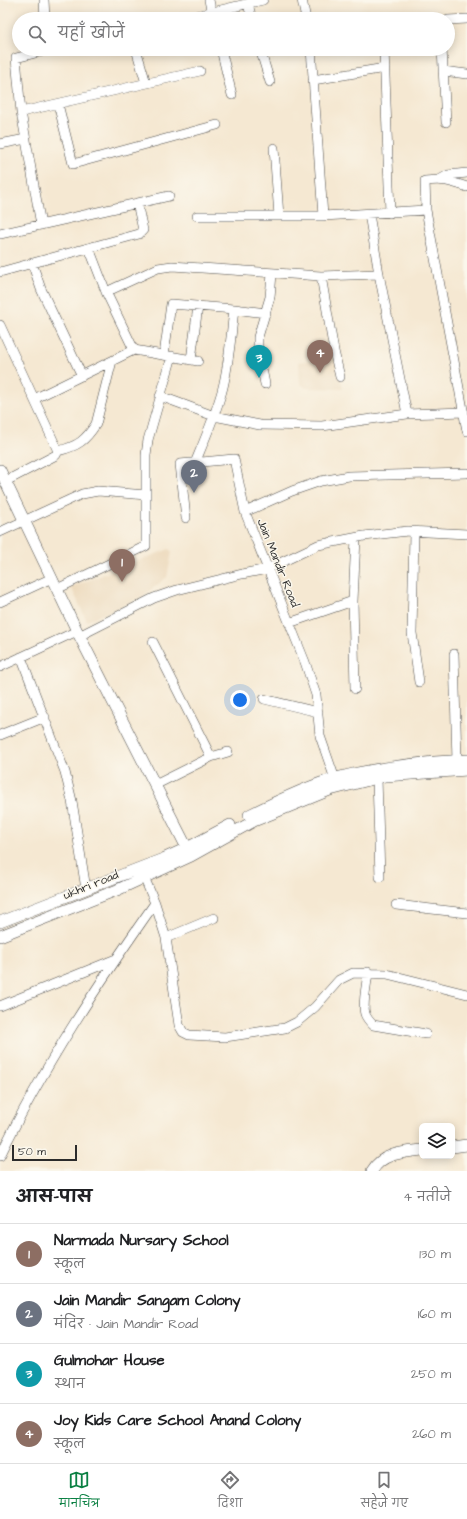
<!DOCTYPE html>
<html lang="hi">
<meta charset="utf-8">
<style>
:root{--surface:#fff;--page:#f2f2f2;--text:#202124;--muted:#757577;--line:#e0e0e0;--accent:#0b8043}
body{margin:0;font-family:"Architects Daughter","Playpen Sans Deva",sans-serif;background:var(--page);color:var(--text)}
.controls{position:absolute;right:12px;bottom:12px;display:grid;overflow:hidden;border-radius:6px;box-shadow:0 2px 10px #0003}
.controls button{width:36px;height:36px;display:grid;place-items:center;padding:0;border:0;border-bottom:1px solid var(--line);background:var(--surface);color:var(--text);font:20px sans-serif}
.scale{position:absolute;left:12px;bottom:10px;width:65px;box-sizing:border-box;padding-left:4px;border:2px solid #2b2b2b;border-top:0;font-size:11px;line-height:14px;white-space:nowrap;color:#2b2b2b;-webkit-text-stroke:3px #fbf7ec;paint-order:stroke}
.you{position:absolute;left:240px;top:700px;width:14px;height:14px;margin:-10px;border:3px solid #fff;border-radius:50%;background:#1a73e8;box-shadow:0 0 0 6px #1a73e833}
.badge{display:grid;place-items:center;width:26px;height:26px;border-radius:50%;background:var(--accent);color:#fff;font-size:13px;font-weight:700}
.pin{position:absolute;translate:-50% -33px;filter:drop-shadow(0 1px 2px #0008)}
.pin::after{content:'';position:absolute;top:21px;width:14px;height:12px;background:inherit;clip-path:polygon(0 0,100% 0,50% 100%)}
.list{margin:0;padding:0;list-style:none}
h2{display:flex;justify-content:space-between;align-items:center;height:52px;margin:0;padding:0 16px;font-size:17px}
h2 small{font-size:13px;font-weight:400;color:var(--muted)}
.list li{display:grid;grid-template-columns:26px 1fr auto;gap:12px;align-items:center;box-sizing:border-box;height:60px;padding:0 16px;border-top:1px solid var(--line)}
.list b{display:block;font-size:15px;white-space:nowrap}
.list p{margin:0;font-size:13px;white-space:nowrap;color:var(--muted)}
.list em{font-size:13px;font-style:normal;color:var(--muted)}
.icon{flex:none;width:22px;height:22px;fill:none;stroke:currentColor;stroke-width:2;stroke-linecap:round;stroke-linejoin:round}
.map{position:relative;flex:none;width:467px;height:1171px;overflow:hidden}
.search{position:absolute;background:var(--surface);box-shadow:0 2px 10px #0003;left:12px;right:12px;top:12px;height:44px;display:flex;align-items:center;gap:10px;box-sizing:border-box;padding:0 14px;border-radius:22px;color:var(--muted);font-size:15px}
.sheet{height:292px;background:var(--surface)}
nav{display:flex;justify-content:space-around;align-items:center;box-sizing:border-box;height:56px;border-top:1px solid var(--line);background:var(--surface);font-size:11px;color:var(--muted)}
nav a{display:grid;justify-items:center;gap:2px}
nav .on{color:var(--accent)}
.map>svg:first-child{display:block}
.built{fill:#ecd8ba}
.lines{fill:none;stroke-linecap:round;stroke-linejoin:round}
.minor-casing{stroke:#494744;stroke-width:10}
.tertiary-casing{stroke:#494744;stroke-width:12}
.minor{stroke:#fff;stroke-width:9}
.tertiary{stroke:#fff;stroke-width:11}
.labels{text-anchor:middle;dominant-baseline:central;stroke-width:3;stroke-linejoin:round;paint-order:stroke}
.street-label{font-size:12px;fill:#2b2b2b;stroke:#fbf7ec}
</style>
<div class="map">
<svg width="467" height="1171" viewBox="0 0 467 1171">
<rect width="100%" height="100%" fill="#fbf7ec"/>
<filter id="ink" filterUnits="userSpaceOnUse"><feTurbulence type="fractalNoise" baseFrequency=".025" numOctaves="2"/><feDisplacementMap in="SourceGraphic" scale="8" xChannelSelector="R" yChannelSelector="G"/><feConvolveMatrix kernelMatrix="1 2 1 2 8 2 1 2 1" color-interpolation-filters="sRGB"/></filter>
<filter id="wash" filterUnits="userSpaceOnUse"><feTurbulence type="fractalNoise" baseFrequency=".012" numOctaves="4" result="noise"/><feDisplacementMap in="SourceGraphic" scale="16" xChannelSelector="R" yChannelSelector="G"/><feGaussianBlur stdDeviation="0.9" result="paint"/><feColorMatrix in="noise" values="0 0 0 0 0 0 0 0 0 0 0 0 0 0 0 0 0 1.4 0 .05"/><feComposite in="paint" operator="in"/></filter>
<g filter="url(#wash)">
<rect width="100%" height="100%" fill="#f5e8d2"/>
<path class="built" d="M337 356 343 389 306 388 300 383 299 362Z
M169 549 172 552 167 577 142 597 87 621 71 587Z"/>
</g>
<g filter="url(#ink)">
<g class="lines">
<defs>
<path id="minor" d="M44 0 45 19
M209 0 213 19
M302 0 306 19
M248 4 252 19
M183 19 263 0
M448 20 467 19
M136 49 146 83
M221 49 232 95
M260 49 270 82
M311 49 323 216
M384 49 390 213
M442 49 446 122
M443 71 467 74
M313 80 385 68
M58 104 73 164 217 125
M21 112 200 71
M0 144 26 139
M274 148 279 216
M441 179 448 175 467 173
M467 187C449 181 444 179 425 181L426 210 467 431
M369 214 379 274 407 414
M197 216H323L426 210
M41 225 21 112 16 58 51 49
M0 234 169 196
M89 248 106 292 134 350
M32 263 41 289 82 376
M0 272 139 234 143 230 137 203
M321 276 334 351 340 377
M106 292 158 268 172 266 321 276 379 274
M0 325 58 451 56 455 6 481
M164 355 171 304 234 309
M191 360 198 306
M265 384 258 349V337L270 297 272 274
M160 396 214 416 260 425 322 426 407 414 464 412
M34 399 134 350 198 361
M58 451C78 446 85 441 96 424L112 361
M195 463C205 439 215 416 222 391 229 365 231 336 234 309L266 313
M245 512 292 491 321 481 349 476 467 473
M186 518 180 464 234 459 245 512 305 662 316 695 320 736 335 779
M0 532 82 494 98 491 146 495
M414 532 412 633 419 682
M57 589 146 546V455L148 440 172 356
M353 601 355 689
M0 602 52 578
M289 623 353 601 356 538
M79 636 154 598 177 590 242 574 267 569 318 545 364 536 408 531 467 534
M153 642 211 757
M454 654 457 761
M21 657 65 772 72 801 86 889
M0 667 77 631
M264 699 318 712
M0 735 45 717
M377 778 380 877
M155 785 211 757 228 752
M144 877 155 903 166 938 214 918
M396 905 467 913
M166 938 179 1025 183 1032 189 1035 225 1037 285 1028 297 1022 315 1007 339 980 353 973 387 974 467 994
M368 972C367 984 362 1004 365 1014 367 1019 370 1022 373 1025L426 1034
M0 1006 116 959
M0 1156C43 1067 98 984 155 903"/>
<path id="tertiary" d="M0 470 77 631 190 854
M249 815C275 802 308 786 336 778 378 767 424 762 467 760
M0 922 163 859 187 848 230 825
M0 936 117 890 191 856 254 821 330 790 385 776 467 770
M452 1147 467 1145
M372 1171C382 1153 404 1152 422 1150"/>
</defs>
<use href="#minor" class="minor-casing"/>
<use href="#tertiary" class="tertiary-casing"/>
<use href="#minor" class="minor"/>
<use href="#tertiary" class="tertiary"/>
</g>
</g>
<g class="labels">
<g class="street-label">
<text transform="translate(278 563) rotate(68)">Jain Mandir Road</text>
<text transform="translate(91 885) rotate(-22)">ukhri road</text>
</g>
</g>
</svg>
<div class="controls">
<button><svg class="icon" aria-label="layers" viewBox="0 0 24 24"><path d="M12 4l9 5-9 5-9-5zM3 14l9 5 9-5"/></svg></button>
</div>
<div class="scale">50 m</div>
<div class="you"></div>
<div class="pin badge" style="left:122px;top:582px;background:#8d6e63">1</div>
<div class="pin badge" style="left:194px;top:493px;background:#6b7280">2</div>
<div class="pin badge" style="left:259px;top:378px;background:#0f9aa8">3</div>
<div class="pin badge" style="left:320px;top:373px;background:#8d6e63">4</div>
<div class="search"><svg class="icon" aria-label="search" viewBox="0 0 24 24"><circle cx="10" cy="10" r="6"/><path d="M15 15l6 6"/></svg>यहाँ खोजें</div>
</div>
<section class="sheet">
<h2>आस-पास<small>4 नतीजे</small></h2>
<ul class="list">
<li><span class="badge" style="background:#8d6e63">1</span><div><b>Narmada Nursary School</b><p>स्कूल</p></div><em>130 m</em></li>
<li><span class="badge" style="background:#6b7280">2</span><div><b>Jain Mandir Sangam Colony</b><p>मंदिर · Jain Mandir Road</p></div><em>160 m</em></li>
<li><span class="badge" style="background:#0f9aa8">3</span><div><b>Gulmohar House</b><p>स्थान</p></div><em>250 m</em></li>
<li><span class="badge" style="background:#8d6e63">4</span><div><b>Joy Kids Care School Anand Colony</b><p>स्कूल</p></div><em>260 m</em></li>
</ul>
</section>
<nav>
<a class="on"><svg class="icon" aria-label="map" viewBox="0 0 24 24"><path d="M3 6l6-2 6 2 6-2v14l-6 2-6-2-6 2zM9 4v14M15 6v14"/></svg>मानचित्र</a>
<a><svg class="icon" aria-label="directions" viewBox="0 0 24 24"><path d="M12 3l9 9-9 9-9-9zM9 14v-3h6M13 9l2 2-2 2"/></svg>दिशा</a>
<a><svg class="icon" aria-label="saved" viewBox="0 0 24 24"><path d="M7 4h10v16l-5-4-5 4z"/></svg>सहेजे गए</a>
</nav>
